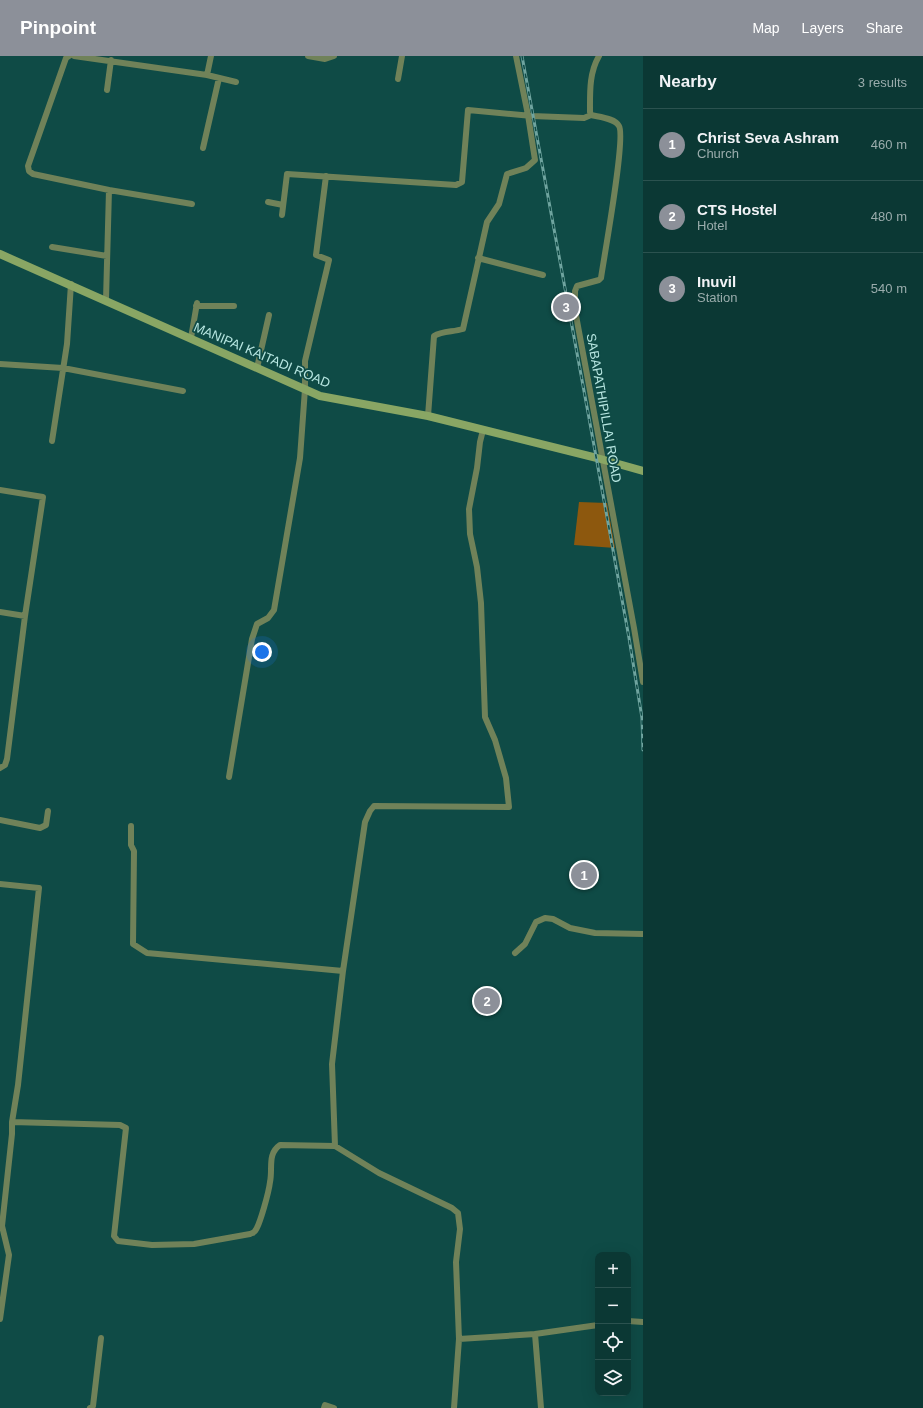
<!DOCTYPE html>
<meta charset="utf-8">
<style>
:root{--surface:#0b3834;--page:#143f3c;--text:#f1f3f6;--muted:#9aacac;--line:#2b524f;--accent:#8c9099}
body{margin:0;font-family:Arial,sans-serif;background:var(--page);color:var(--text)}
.controls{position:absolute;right:12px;bottom:12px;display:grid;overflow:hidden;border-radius:8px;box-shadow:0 4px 16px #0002}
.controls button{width:36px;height:36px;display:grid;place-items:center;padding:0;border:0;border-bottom:1px solid var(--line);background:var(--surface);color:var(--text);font:20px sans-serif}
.you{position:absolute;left:262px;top:596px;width:14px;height:14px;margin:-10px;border:3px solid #fff;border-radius:50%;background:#1a73e8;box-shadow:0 0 0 6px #1a73e833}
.badge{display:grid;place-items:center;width:26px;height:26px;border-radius:50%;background:var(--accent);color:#fff;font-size:13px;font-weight:700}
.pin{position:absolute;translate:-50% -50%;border:2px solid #fff;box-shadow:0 1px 4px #0006}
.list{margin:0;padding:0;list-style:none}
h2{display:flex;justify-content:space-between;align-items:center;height:52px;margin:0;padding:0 16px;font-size:17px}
h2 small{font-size:13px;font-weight:400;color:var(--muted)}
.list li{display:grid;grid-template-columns:26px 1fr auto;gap:12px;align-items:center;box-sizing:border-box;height:72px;padding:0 16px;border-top:1px solid var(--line)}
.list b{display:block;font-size:15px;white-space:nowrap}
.list p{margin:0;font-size:13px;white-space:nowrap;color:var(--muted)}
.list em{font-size:13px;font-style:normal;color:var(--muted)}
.icon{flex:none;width:22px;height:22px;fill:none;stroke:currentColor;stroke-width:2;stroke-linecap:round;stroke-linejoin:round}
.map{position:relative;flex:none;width:643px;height:1352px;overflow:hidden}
header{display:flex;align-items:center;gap:24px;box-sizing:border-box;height:56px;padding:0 20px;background:var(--accent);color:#fff}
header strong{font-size:19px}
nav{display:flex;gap:22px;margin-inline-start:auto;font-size:14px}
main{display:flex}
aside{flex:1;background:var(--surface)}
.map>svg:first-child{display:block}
.green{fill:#8d580e}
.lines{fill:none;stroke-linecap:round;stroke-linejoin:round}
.street{stroke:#708259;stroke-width:6}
.secondary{stroke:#89a664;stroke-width:8}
.rail-casing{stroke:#6fa49f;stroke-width:3}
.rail{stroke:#0f4b46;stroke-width:1.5;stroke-dasharray:4.5;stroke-linecap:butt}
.labels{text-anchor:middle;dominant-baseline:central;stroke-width:3.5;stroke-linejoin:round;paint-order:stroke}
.street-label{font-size:13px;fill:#b8e7e2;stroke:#0f4b46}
</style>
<header>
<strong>Pinpoint</strong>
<nav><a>Map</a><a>Layers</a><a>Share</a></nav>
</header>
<main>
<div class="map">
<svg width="643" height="1352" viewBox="0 0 643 1352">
<rect width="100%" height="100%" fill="#0f4b46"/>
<path class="green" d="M579 446 607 447 615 492 574 489Z"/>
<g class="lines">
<path class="street" d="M69 0 66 2 28 110 29 115 33 118 109 134 106 244
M74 0 207 19 236 26
M308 0 325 3 334 0
M599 0C589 17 590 37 590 56L591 59C599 61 615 62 619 70 626 81 604 201 601 222L599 224 577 230 575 235V254L634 572 643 626
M207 19 211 0
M398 23 402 0
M107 34 111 4
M203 92 219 22
M109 134 192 148
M268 146 283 149
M282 159 287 118 456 129 462 126 468 54 532 60 584 62 591 59
M52 191 107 200
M478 202 543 219
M196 250H234
M191 282 197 247
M0 308 63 312 183 335
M257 312 269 259
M428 360 434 280C442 275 453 276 463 273L487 166 499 148 507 118 526 112 535 104 528 59 516 0
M52 385 67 288 71 228
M0 434 43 441 25 560 7 703 5 709 0 712
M0 556 25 560
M229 721 252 583 257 568 268 562 274 554 300 402 305 333V305L329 204 316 199 326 120
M0 764 40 772 46 769 48 755
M131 770V789L134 795 133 888 147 897 343 915
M0 828 39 832 18 1029 12 1066V1078L2 1170 9 1199 0 1263
M515 897 525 888 536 866 545 862 553 863 570 872 595 877 643 878
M12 1066 120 1069 126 1072 114 1180 118 1185 152 1189 194 1188 250 1178C252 1177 254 1177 255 1175 260 1169 269 1135 270 1126 273 1112 267 1098 280 1089L335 1090 379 1117 452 1152 458 1157 460 1173 456 1206 459 1283
M335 1090 332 1008 343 915 365 766 370 755 374 750 509 751 506 722 495 684 485 661 481 547 477 511 470 478 469 453 477 412 480 386 483 374
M628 1265 643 1266
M90 1352 93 1350 101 1282
M324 1352 325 1349 334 1352
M454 1352 459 1283 535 1278
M541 1352 535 1278 598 1269"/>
<path class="secondary" d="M0 198 320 340 428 360 597 402 643 415"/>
<defs>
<path id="rail" d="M522 0 589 362 629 582 642 662 643 694"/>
</defs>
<use href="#rail" class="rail-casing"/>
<use href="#rail" class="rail"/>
</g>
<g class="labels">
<g class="street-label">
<text transform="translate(262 299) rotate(23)">MANIPAI KAITADI ROAD</text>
<text transform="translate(604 352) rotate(80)">SABAPATHIPILLAI ROAD</text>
</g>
</g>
</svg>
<div class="controls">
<button>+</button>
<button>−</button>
<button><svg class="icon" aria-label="locate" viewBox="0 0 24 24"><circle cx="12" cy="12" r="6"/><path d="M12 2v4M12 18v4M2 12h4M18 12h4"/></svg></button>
<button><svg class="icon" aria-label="layers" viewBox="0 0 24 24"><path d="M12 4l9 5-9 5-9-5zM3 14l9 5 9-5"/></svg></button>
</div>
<div class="you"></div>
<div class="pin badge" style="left:584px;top:819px">1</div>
<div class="pin badge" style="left:487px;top:945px">2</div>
<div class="pin badge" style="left:566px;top:251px">3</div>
</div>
<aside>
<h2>Nearby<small>3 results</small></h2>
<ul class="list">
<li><span class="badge">1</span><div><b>Christ Seva Ashram</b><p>Church</p></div><em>460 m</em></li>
<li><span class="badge">2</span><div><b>CTS Hostel</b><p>Hotel</p></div><em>480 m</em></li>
<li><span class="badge">3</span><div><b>Inuvil</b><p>Station</p></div><em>540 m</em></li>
</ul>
</aside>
</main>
